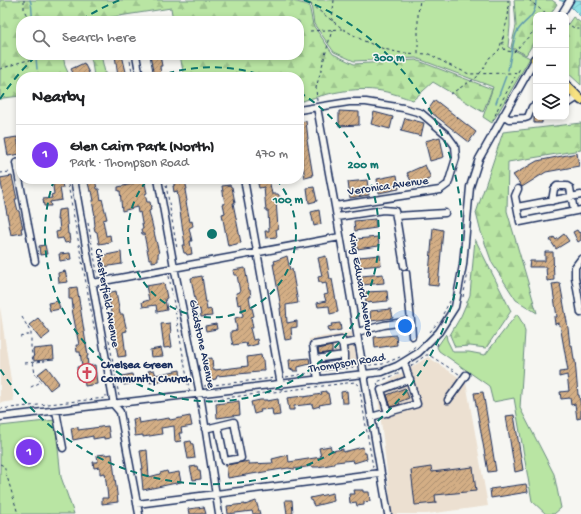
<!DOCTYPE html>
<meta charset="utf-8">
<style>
:root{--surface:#fff;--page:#f6f6f6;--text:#202124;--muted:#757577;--line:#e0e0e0;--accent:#7c3aed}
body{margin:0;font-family:"Gochi Hand",sans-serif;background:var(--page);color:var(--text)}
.controls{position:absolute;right:12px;top:12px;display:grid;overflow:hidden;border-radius:8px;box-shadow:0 2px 6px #0003}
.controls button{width:36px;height:36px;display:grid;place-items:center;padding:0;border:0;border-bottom:1px solid var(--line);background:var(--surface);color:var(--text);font:20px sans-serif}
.you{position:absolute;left:405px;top:326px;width:14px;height:14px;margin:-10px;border:3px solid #fff;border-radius:50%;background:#1a73e8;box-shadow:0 0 0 6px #1a73e833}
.badge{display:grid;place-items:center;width:26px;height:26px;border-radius:50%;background:var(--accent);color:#fff;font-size:13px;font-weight:700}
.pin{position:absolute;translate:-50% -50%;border:2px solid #fff;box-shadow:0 1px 4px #0006}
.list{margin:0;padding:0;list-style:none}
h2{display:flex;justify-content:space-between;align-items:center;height:52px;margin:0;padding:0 16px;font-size:17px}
h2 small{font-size:13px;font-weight:400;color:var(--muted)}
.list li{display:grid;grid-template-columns:26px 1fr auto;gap:12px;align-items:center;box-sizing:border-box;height:60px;padding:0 16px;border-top:1px solid var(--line)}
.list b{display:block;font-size:15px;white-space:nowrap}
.list p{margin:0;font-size:13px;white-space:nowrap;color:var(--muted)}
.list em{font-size:13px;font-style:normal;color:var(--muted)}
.icon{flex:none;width:22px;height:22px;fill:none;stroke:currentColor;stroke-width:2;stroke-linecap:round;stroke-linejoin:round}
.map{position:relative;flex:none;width:581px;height:514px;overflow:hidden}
.search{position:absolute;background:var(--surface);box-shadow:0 2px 6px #0003;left:16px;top:16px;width:288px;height:44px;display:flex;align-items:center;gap:10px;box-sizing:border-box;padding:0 14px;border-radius:16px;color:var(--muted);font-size:15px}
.panel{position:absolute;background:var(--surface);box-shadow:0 2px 6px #0003;left:16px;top:72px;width:288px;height:112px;border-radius:16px}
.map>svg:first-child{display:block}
.built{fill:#ece0d1}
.green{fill:#b9e5a3;stroke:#6a8a80}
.forest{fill:url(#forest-firs);stroke:#6a8a80}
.water{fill:url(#water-waves);stroke:#619aaf}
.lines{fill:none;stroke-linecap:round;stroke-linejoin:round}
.stream{stroke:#619aaf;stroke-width:1.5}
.building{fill:url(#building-hatch);stroke:#1b2f5e}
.minor-casing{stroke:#1b2f5e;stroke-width:9}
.major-casing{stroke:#1b2f5e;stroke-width:11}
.path{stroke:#1b2f5e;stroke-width:1;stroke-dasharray:3 3;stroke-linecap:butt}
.minor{stroke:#f6f6f2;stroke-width:6}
.major{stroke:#f8e281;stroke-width:8}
.ring{fill:none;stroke:#0f766e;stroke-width:2;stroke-dasharray:7 5}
.labels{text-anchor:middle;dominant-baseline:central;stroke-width:3;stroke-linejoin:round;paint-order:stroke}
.street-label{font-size:12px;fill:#1b2f5e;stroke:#f6f6f2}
.poi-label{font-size:12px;font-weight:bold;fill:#1b2f5e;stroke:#f6f6f2;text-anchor:start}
.centre{fill:#0f766e;stroke:#f6f6f2;stroke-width:2}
.ring-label{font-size:12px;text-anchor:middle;font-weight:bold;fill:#0f766e;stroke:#f6f6f2;stroke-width:3;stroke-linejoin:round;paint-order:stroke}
</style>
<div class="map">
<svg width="581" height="514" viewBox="0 0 581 514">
<defs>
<pattern id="forest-firs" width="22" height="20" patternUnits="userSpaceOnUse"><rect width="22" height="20" fill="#b9e5a3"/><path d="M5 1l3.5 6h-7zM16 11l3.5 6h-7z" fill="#9ec58f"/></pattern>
<pattern id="water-waves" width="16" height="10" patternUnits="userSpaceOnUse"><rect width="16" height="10" fill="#8fe1e5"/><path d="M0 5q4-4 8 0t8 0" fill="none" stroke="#7bc1c7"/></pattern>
<pattern id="building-hatch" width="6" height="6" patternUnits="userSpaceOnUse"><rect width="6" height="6" fill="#d3ae85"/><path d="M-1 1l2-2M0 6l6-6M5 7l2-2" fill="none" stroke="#aa8e70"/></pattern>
</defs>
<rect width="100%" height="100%" fill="#f6f6f2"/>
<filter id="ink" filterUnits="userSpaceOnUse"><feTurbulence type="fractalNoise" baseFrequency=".025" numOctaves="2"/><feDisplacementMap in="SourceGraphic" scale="8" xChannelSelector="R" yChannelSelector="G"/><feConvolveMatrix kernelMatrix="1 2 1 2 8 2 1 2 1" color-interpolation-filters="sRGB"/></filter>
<g filter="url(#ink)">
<path class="built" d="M0 307 14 401 0 403Z
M352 332 358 366 314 373 309 339Z
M428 357 466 382 488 506 427 514H392L377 388Z"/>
<path class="green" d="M296 0H510V26L508 47 530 58 492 123 483 117 493 87 416 58 354 61 334 52 314 24 311 4Z
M517 314 523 324 525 332 520 408 554 474 561 508 554 514H546L532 501 514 398 493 402 489 386 439 351 437 347 446 334 447 340 453 352H469L485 355Z
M55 420 61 477 74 514H0V426Z"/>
<path class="forest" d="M0 0H288L309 5 313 25 333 54 354 64 416 60 492 89 483 112 433 82 413 100C403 97 393 93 382 91 354 86 326 94 299 102V77H184L180 55H299V21H173L171 8 93 20V21H21V55H63L65 66 70 77H21V96L3 98 0 100Z
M514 0H552L557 4 550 15H536V39L526 55 511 47 516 26Z
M573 17 581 23V85L566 71V27Z
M88 55H101L106 77H94L92 62Z
M581 123V150L508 162 507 211 537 313 516 300 492 263 480 229 476 213 503 132Z
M475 239 511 311 486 348 470 346 455 347 450 335 461 316 470 295Z"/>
<path class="water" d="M559 0H581V17L567 3Z"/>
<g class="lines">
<path class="stream" d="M30 0C33 7 31 14 33 21
M37 69 36 58 37 55
M508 70C510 60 513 43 516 34 522 20 536 20 536 0
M496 103 506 76"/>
</g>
<path class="building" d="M115 55H122L126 72 125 73 126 77H118Z
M150 55H160L162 66H160L161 77H154Z
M84 63 91 77H75L71 69Z
M435 100 476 132 469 142 428 110Z
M339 111 359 112V125L339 126Z
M374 112 393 117 390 129 371 124Z
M534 117H542V123H534Z
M405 118 424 123 421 136 401 131Z
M306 121 308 139 307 140 313 176 305 178 299 142V122Z
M17 137 20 154 8 156 5 139Z
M440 137 444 157 430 161 425 141Z
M577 153 579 166 546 172 522 187 513 175 537 161Z
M425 165 431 178 414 187 407 173Z
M397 175 399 189 379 193 377 179Z
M12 176 17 199H15L18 211H19L23 228H21L22 233 11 235 0 178Z
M52 179H61L63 188H60L62 200 50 202 51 206H44L43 199 52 198 51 195 54 194Z
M87 179H95L97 189H99L101 200 102 199 107 219 103 220 106 236 110 235 111 242 99 244 97 232 95 231 94 227 95 226 94 216H95L92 201H94L92 191H90Z
M134 179H144L147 193 145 194 147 202H150L151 207H150L151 210 149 211 159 253H158V261L152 262V259H149L144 234H142L141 229H143L140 212 138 213 137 207 122 211 120 191H118V187L133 184V181H135Z
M261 179H269L272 194H278L280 197 279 200H276L278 229H276L277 237 266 238 265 231H269L268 211H266L264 187 259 188 257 180Z
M367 180 369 195 350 198 348 182Z
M185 181 187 189 185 190 187 201 186 202 190 222 192 221 193 226 189 228 192 241H190L192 254 187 255 186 253H184L182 245H185L177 191 174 192 173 186H174V183Z
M230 185 231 187H232L235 203H233L241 243 228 246 222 214 225 213 223 204H225L222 186Z
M314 187 317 201 309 203 307 188Z
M66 209 68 234H69L70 242 65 243 63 238 57 239 56 232 60 231 59 220H57L58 210Z
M319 210 321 224 314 226 311 212Z
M375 219 376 228 355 231 354 221Z
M433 228 443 230 438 286 428 285Z
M577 230 579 233 581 232V240L578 242 573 232Z
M564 234 569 241 556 249 550 240 554 237 556 240Z
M378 237 379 246 357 249 356 239Z
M45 245 47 254 40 255 39 246Z
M121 252 122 264 103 267 101 256Z
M545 252H553L554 280 547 281 546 267H529L530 261H545Z
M70 253 71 259 60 261 59 254Z
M380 255 381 265 360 267 359 257Z
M287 256 290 270 292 269 298 303 286 305 287 323 297 321V327L291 328 292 339 285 340 281 318 280 308H281L273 264H275L274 261Z
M326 256 330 279H332L338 312 330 314 329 306 318 307 317 303 326 301 324 295 328 294 326 283 322 284V282H319L318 277 322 276 318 258Z
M245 268 249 290H250L251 297H249L251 308H252L254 316 251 317 253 328H250L253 340 257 339 258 344 247 347 246 343 233 345 231 337V331L237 330 235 318 243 316 241 304 238 305 236 293 240 292 237 275H234L233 270Z
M65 271 68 282 59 283 58 273Z
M383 274 384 283 362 285 361 276Z
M202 276 207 310 211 309 212 316 201 317 200 309 197 310 191 278Z
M164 283 167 298 165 299 167 310 157 312 156 305 143 307 142 302 149 300 146 286Z
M560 283 568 328 570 345H572L574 360H575L578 395H579L581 407V418L577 419 575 404 571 405 570 398 561 399 560 392 569 391 567 375 559 377V372L568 371 560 325 559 326V323L555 324 554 317H557L552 284Z
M77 287 88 356H87L88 366 95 365 97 384 85 386 84 378 78 379 77 367 82 366 80 352H77L76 345H79L72 309 73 308 72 299H69V288Z
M116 291 120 314H123L127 331 123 332 126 356 118 357 108 293Z
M387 291 388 301 366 303 365 292Z
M58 301 60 309 50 311 48 303Z
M391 309 393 318 371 321 370 311Z
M38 318 50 333 41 340 29 325Z
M170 323 171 333H170L172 347 164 348 161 324Z
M340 323 341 330 329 332 328 327 332 326 331 324Z
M216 324 217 329 206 331 205 326Z
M396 335 397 345 375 348 374 337Z
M332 346V352L319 354 318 349Z
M53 347 54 359 34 361 33 349Z
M161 348 163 356 151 357 150 350Z
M261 355 262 360H263L264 370H259V372L217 376 216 379 210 380 205 359 212 358 213 369H215V370L248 366 247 357Z
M309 358 310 364 298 367V371H293V369L290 370 289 360Z
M47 367 59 383 50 390 38 374Z
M154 370 156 375 180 370 181 380 175 381V379L166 380 150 383 148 371Z
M132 374 134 383 124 385 122 376Z
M405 388 409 398 399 402 400 404 391 407 387 395Z
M326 391V393H328L330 403 319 405 320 406 313 408 312 404 294 406V410H289L287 398 303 396V397L322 394 321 392Z
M347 391 348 403H342L341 392Z
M483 392 496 471 488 472 474 393Z
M278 399 280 415 273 416 272 409 260 410 261 412 254 414 251 402 260 400H267V401Z
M239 401 240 415 217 418 216 404Z
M514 415 523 470 515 472 506 416Z
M190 416 192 426 181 428 182 433H179L181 441 175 442 174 426 161 428 162 434 143 437V435L135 436 133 419 138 418 139 423 169 418 170 420Z
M108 426 110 438 104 439V437L93 439V436L73 440 71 428 78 427V430Z
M191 441 192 444H193L195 458 188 459 185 442Z
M330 446 332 451 343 449V452L363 447 364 453H366L367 459 354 463 353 460 336 462H334V464L318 467H312V466L294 469 288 468 228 478 226 465 249 461V464L273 463 272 459 288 455 289 462 321 457 319 448Z
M147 450 149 477 160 474V473L167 471 168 474 179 472 181 482 143 490 141 469H143L140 451Z
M106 454V455L112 454 118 502 102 504V498H108L105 473 100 474V467L94 468 93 462H98L97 455Z
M197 466 198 470H200L201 479 193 480 190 467Z
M431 467 432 472 473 467 476 491 435 495 436 503 415 505 411 470Z
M526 484 528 492 491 498 490 489Z
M354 490H363V492H369L370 501 364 502V505L357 506 356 502 350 503 349 494H355Z
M333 493 334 501 314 506 310 498Z
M285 500H292L293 514H287Z
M256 501 260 514H253L252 511 228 514 227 506 245 504V505Z
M204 507 206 514H189L188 509Z"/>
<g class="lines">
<defs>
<path id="minor" d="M561 15 570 0
M136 55 140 77
M566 105 578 97
M317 107 335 206 388 514
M299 110 349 102H366L403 108 421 113 447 135 455 146 456 158 448 184 440 190 335 206
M503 115 509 119 525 118 528 117 532 107 536 105
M21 162 16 163 35 261
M74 179 114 405 120 412 139 514
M158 179 174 267 200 394 219 514
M244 179 281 385
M518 189 515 196 520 222 581 210
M552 201 554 189 557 186H567L570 188 574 211
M517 207 581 195
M396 216 445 213
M337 217 383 210 395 211 404 266
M581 259 575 267V277L581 313
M93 283C175 267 258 253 340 237
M411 321 412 336
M357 332 384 325 411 321 406 273
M342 344 358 341
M315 359 344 355 342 340 313 345 318 380
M316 367 342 364 344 360V355
M448 400 466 375
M56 411 63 448
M388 413 381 390 410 379
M0 417 364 374 382 372 397 366 418 353 439 332 455 307 463 265 470 187 479 159 536 58
M371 417 417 404 404 362
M205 429 234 422 241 458 225 461 218 426
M137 504 380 473"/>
<path id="major" d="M535 59 536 60
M566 85 581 100"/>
</defs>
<use href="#minor" class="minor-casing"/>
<use href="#major" class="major-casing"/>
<path class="path" d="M24 0V10L29 20 27 21
M305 0 343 29 364 41 384 49 401 53 429 54 449 65 469 74 510 73 519 74
M508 0C508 5 509 11 508 16 507 23 499 44 505 50 507 52 511 51 514 52L536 29
M529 0 546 14
M545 15H550
M136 19V21
M332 21 334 0
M566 23 576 29H581
M310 31 342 29
M418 53V13L420 0
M129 55 133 77
M0 69C11 66 20 61 31 60V57L28 55
M518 72 520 68
M450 94 476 78 484 68 489 58 495 54 499 50 503 37
M317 101 316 88 332 30
M493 121 498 108 515 77
M0 173 11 172
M67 179 95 332
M165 179 177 249
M88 223 98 277
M169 276 189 389
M463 297 468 273
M443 314 450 301
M22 317 31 333V347L33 362 35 374 41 382 29 388
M430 332 438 322
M20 337 31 334
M109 340 119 396
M437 346 438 341
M408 352 417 345
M25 363 45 361
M369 365 383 364 400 357
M411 366 426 355H429L459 374
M345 369 354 367
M286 377 310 373
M204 386 275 378
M378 386 377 382 400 373
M208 400 355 382 359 385 373 467
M0 409 106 398V395
M0 464 4 466 18 514"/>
<use href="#minor" class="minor"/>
<use href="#major" class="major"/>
</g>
</g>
<g class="ring">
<path d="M276 179A84 84 0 1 1 148 179"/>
<path d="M156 77A167 167 0 0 1 268 77M299 92A167 167 0 1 1 54 180"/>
<path d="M0 99A251 251 0 0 1 35 57M81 20A251 251 0 0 1 120 0M304 0A251 251 0 1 1 0 369"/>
</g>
<defs>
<symbol id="church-ring" viewBox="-11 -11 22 22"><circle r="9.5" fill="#f6f6f2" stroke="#d1495b" stroke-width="1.5"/><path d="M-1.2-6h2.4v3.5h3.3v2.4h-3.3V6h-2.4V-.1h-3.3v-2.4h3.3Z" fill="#d1495b"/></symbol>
</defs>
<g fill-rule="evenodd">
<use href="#church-ring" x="76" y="362" width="22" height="22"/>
</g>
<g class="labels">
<g class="street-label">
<text transform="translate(388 187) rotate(-8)">Veronica Avenue</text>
<text transform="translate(360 285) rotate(80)">King Edward Avenue</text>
<text transform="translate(106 298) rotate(80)">Chesterfield Avenue</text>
<text transform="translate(201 344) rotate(78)">Gladstone Avenue</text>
<text transform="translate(347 364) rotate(-9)">Thompson Road</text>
</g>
<g class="poi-label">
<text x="101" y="366">Chelsea Green<tspan x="101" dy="14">Community Church</tspan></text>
</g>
</g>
<circle cx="212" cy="234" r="6" class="centre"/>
<g class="ring-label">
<text x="389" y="61">300 m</text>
<text x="363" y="168">200 m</text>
<text x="288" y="203">100 m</text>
</g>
</svg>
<div class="controls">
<button>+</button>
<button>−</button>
<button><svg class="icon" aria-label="layers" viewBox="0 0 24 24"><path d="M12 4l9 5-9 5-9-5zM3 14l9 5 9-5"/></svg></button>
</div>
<div class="you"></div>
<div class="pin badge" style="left:29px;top:452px">1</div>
<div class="search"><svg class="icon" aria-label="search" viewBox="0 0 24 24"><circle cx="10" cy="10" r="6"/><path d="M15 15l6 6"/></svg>Search here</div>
<section class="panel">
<h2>Nearby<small></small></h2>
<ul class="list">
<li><span class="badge">1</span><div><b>Glen Cairn Park (North)</b><p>Park · Thompson Road</p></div><em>470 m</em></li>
</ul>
</section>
</div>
